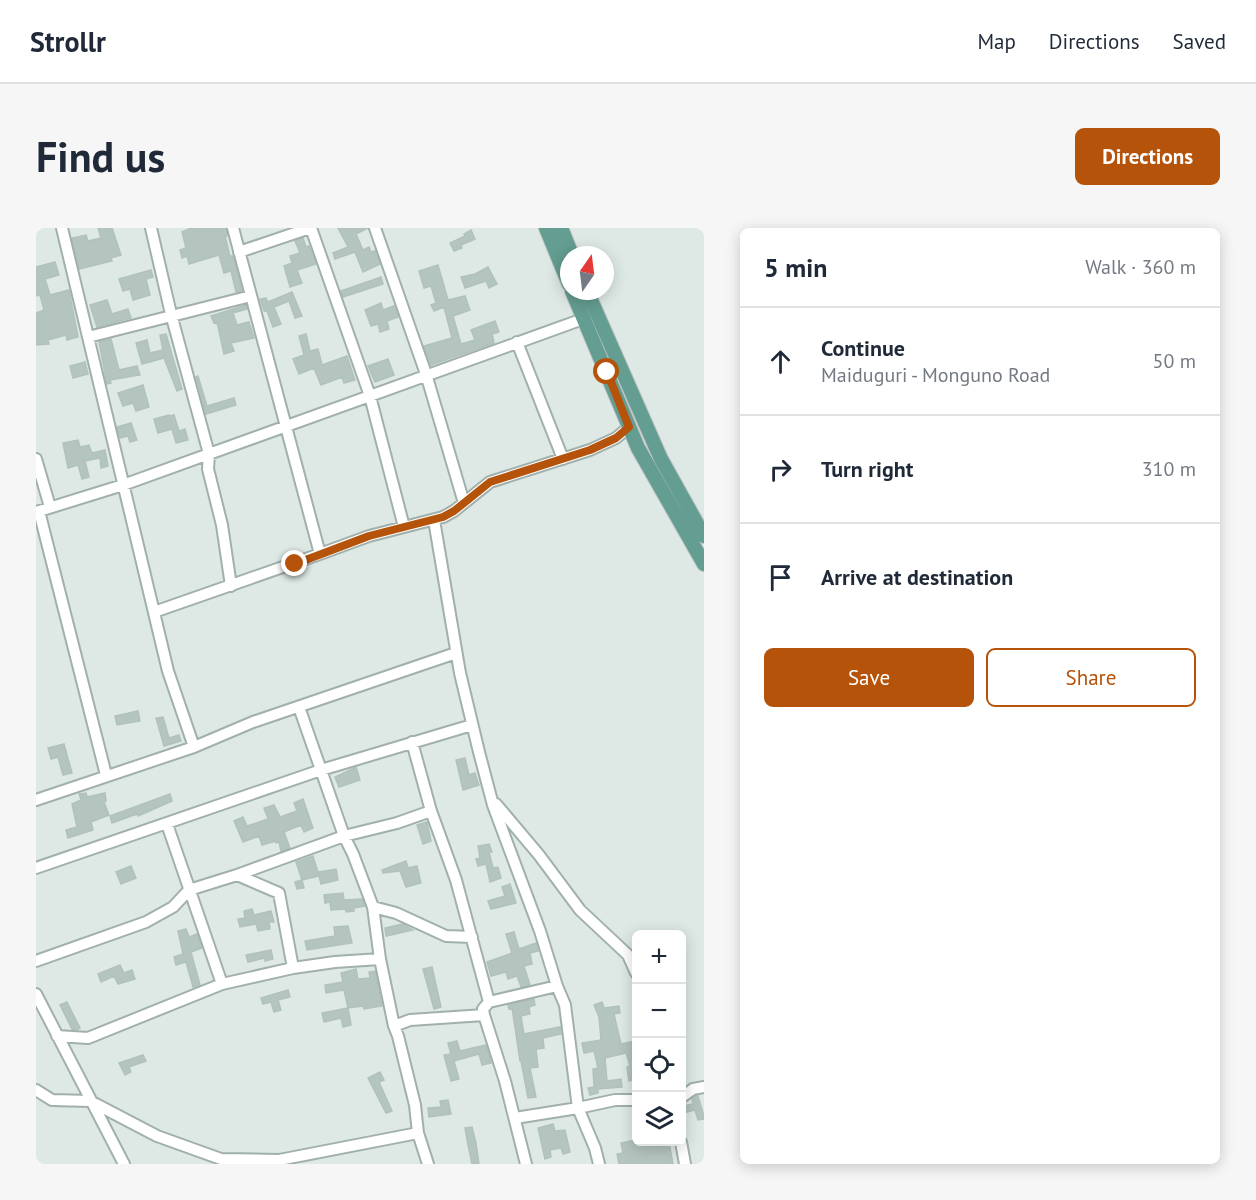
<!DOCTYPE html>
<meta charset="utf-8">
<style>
:root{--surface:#fff;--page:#f6f6f7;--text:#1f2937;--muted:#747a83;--line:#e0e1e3;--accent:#b45309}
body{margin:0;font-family:"PT Sans",sans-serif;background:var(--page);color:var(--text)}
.controls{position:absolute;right:18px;bottom:18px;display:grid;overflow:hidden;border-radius:9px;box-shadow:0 3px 15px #0003}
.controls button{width:54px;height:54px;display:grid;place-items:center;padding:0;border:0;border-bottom:2px solid var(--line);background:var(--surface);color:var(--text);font:30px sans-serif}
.compass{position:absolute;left:524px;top:18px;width:54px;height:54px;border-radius:50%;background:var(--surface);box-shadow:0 3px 15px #0003;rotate:14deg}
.stop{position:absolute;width:18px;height:18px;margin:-14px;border:4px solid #b45309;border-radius:50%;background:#fff}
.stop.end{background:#b45309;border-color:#fff;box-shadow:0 2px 6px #0008}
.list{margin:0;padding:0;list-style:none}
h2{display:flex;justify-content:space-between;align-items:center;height:78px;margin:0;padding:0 24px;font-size:26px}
h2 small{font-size:20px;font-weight:400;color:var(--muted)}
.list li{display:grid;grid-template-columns:39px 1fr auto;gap:18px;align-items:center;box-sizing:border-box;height:108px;padding:0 24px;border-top:2px solid var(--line)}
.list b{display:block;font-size:22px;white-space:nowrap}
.list p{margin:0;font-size:20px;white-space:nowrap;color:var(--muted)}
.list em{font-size:20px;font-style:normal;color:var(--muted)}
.actions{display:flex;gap:12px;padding:18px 24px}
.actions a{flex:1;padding:14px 0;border:2px solid var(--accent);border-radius:9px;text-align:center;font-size:21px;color:var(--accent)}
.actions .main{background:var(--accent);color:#fff}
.icon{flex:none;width:33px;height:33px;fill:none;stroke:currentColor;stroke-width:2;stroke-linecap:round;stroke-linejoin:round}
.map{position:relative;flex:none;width:668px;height:936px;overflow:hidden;border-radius:9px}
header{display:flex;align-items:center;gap:36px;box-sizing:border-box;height:84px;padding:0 30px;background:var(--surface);border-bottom:2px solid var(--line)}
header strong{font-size:28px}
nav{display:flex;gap:33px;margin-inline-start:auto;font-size:21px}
.intro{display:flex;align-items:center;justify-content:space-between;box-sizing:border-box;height:144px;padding:0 36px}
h1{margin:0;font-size:42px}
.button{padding:15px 27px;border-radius:9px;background:var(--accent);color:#fff;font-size:21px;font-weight:700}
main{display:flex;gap:36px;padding:0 36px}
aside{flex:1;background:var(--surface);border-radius:9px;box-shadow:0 3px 15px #0003}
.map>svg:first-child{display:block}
.building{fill:#b4c4be;stroke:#b1c2bc;stroke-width:1.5}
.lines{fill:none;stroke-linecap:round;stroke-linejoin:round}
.minor-casing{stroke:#a1b0ac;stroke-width:14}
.major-casing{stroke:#bcc3c2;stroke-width:16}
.minor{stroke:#fff;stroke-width:10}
.major{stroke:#649d91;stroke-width:14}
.route{stroke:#b45309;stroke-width:8}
</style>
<header>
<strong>Strollr</strong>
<nav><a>Map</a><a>Directions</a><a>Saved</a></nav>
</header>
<div class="intro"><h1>Find us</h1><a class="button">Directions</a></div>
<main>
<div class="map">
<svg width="668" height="936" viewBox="0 0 668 936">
<rect width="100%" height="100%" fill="#dee9e5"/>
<path class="building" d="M62 0H76L85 27 75 30 76 33 43 41 36 10 50 7 52 13 65 10Z
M155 0H190L191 8H189L194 28H197L206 63 200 64 195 43 188 45 183 27 153 36 151 28 146 30 144 22 150 20 146 4Z
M302 0H332L320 6 327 22 333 19 335 24 339 23 344 36 327 44 319 24 299 31 297 25 312 19Z
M435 2 439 11 425 17 426 20 418 23 414 15 429 8 428 6Z
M267 10 270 19 273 18 280 36 261 42 266 55 254 59 248 38 256 35 254 28 264 25 259 13Z
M19 34 23 47 9 51 14 67 33 62 42 109 31 112 30 107 12 112 13 116 0 117V85L8 82 4 67 0 68V39Z
M402 37 412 72 429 68 434 82 417 88 425 116 439 112 435 102 459 93 463 104 456 106 458 115 395 137 388 118 416 110 408 79 398 83 395 77 400 75 395 58 388 60 383 43Z
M452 39 461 56 453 60 450 53 429 60 425 49 439 46Z
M115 42 117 49 110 51 114 67 97 72 94 61 87 63 83 51Z
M345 49 347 56 307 69 305 63Z
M256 64 266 88 259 90 253 73 238 79 245 96 237 99 231 83H228L224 71 230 70 232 74Z
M71 72 76 86 92 81 95 90 61 99 54 77Z
M345 75 347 82 358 78 362 89 351 93 353 101 344 104 342 96 335 98 329 82Z
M210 77 211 81 197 85 201 97 213 94 218 110 195 115 198 123 188 126 181 94 178 95 175 88Z
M130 106 146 161 141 163 128 130 106 136 100 115 111 112 114 125 127 122 124 107Z
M270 106 274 123 282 121 286 137 311 128 319 152 308 155 306 149 285 157 278 140 263 146 257 131 268 127 263 108Z
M75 111 83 142 101 138 104 147 74 152 75 155 71 156 63 114Z
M352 131 358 147 339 154 332 138Z
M49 134 52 146 37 150 34 138Z
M162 148 171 178 198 170 200 177 170 186 160 149Z
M107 157 113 179 100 183 97 175 87 178 82 165Z
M133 187 134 188 138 187 143 203 149 201 152 212 140 215 136 201 122 205 118 191Z
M95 195 101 212 94 214 92 208 84 210 81 199Z
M42 212 44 219 53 217 56 225 69 222 72 238 65 240 64 230 49 233 53 249 46 251 42 237 32 240 27 215Z
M102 483 104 493 81 497 79 488Z
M127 489 133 510 143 507 145 513 128 518 120 490Z
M28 516 36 545 27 547 22 529 15 531 12 520Z
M429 530 433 547 439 545 443 557 427 562 420 532Z
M320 539 324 552 303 559 299 549Z
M50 565 51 569 69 565 70 573 68 574 73 587 55 594 57 602 32 610 30 602 41 599 36 576 45 572 43 566Z
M134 566 136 573 102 588 101 586 76 595 74 588Z
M267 571 277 600 268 604 265 597 248 604 254 620 245 623 243 614 240 615V613L226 617 223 608 207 614 198 593 207 589 211 598 232 591 228 580 238 577 244 589 261 583 258 575Z
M391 594 395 613 387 616 381 597Z
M453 616 456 624H453L457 640 462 639 465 650 454 654 450 636 442 638 440 631 444 630 442 618Z
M277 628 283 648 266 652 268 660 261 661 259 654 266 652 260 634Z
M370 633 372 640 381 638 385 655 370 659 364 643 347 645 346 642Z
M95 638 100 650 85 656 80 644Z
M300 641 302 652 285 656 282 644Z
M474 656 480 675 455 681 452 673 469 668 466 659Z
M307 665 308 672 326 671 329 678 318 680V683L310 684V681L295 682 294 674 289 675 288 667Z
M216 681 218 687 235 683 238 694H233L234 701 222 703 220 696 204 699 202 691 209 690 208 683Z
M366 696 377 702 350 708 349 700Z
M312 698 316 715 271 722 269 713 299 708 298 699Z
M150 701 153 709 161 706 166 720 155 724 164 757 157 759 150 734 140 737 138 729 147 726 142 703Z
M478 704 483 721 500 715 502 723 494 725 496 736 488 738 494 757 485 759 481 748 472 751 470 744 455 748 451 734 476 725 470 706Z
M235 722 237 731 229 733V730L212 734 210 727Z
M84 737 88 745 96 742 99 751 82 756 78 748 65 754 62 746Z
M396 739 405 779 398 781 387 741Z
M320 741 322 751 334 750 333 744 339 743 346 778 328 781 327 778 312 780 308 762 290 765 289 757 307 754 305 745Z
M252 762 254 769 242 772 245 782 238 784 235 774 227 776 225 770Z
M498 771 499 777 493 779 494 786 485 788 488 806 524 799 525 806 507 810 508 820 500 821 502 839 494 840 500 869 492 870 485 833H484L478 793 476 780 473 781 472 777Z
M31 774 44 800 41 802 36 801 24 777Z
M566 774 568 780 583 778 584 785 578 786 585 816 600 813V819L597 820 599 826H597L600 851 593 853 591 839 594 838 590 825 569 830 571 853 585 851 586 859 562 861V865L554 867 552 860 558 859 557 841 562 840 558 823 548 825 546 815 565 812 563 789 558 777Z
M312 780 315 797 307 799 305 790 288 794 286 785Z
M421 813 424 823 450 817 455 835 446 837 443 826 418 833 423 851 415 853 408 827 415 826 412 815Z
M107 827 110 833 93 839 95 844 89 847 83 835Z
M344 844 348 852 343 854 356 883 350 885 332 850Z
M660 868H662L668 888V891L662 892 659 882 647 885 646 878 657 876 656 871Z
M412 872 415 886 393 889 392 880 405 879 404 873Z
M517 896 519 903 529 902 534 924 527 926 525 920 514 922 515 929 509 931 502 900Z
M436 899 440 915 443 936H436L432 917 429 900Z
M600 912V914H633L637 936H583L581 926 587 925 585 915Z"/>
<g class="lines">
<defs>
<path id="minor" d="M26 0 132 443 158 519 217 494 420 425
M115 0 135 86 173 226 172 241 186 297 195 358
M275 0 334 168 368 299
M339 0 390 146 428 275
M203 24 274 0
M52 109 215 68
M481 114 527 231
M0 231 14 279
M3 283 70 547
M0 284 87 257 547 91
M398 292 424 445 443 524 457 577 504 703 521 758 529 777 542 880 559 920 563 936
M284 326 333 308 407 289 418 283 454 254 554 222 580 210 593 199
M118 384 284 326 197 0
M0 572 158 519
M460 576 503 627 544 682 592 727 600 745
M131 596 186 756
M0 640 285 542 436 497
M201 647 308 608 361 595 395 583
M337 679 360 685 410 708 436 709
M344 731 358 798 362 808 379 877 382 905 392 936
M0 733 110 694 137 679 153 662 201 647 243 665 257 740 299 734 344 731 337 679 317 626 308 608 263 479
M0 766 88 936
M453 774 521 758
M448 787 469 853 490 936
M358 798 374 792 448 787 447 781 453 774 420 652 395 583 376 514
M21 808 52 810 186 756 257 740
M0 862 16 872 54 873 121 908 185 931 243 932 382 905
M646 869 657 861 668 859
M479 890 542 880 579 872H600
M645 914 649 936"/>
<path id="major" d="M510 0 533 56
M525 0 536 27
M536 63 602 220 668 336
M551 63 625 231 668 308"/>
</defs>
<use href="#minor" class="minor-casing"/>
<use href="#major" class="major-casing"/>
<use href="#minor" class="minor"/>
<use href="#major" class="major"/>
</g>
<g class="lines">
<path class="route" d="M259 336 333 308 407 289 418 283 454 254 554 222 580 210 593 199 571 144"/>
</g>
</svg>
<div class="controls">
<button>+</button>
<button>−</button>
<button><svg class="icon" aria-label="locate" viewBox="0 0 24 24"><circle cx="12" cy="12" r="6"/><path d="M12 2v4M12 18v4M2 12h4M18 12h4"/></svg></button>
<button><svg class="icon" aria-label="layers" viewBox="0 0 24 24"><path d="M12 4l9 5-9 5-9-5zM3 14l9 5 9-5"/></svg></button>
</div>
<svg class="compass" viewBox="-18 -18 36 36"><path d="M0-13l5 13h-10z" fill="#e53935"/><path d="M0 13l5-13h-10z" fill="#747a83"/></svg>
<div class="stop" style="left:571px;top:144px"></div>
<div class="stop end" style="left:259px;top:336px"></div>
</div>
<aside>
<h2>5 min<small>Walk · 360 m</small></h2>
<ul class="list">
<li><svg class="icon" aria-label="ahead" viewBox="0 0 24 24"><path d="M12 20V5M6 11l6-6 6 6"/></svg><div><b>Continue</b><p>Maiduguri - Monguno Road</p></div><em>50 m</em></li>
<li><svg class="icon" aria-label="right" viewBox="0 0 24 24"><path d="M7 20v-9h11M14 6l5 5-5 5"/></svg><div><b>Turn right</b></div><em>310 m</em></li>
<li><svg class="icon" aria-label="arrive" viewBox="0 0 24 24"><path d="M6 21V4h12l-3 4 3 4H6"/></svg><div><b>Arrive at destination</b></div></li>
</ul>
<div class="actions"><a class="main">Save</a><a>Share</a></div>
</aside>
</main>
